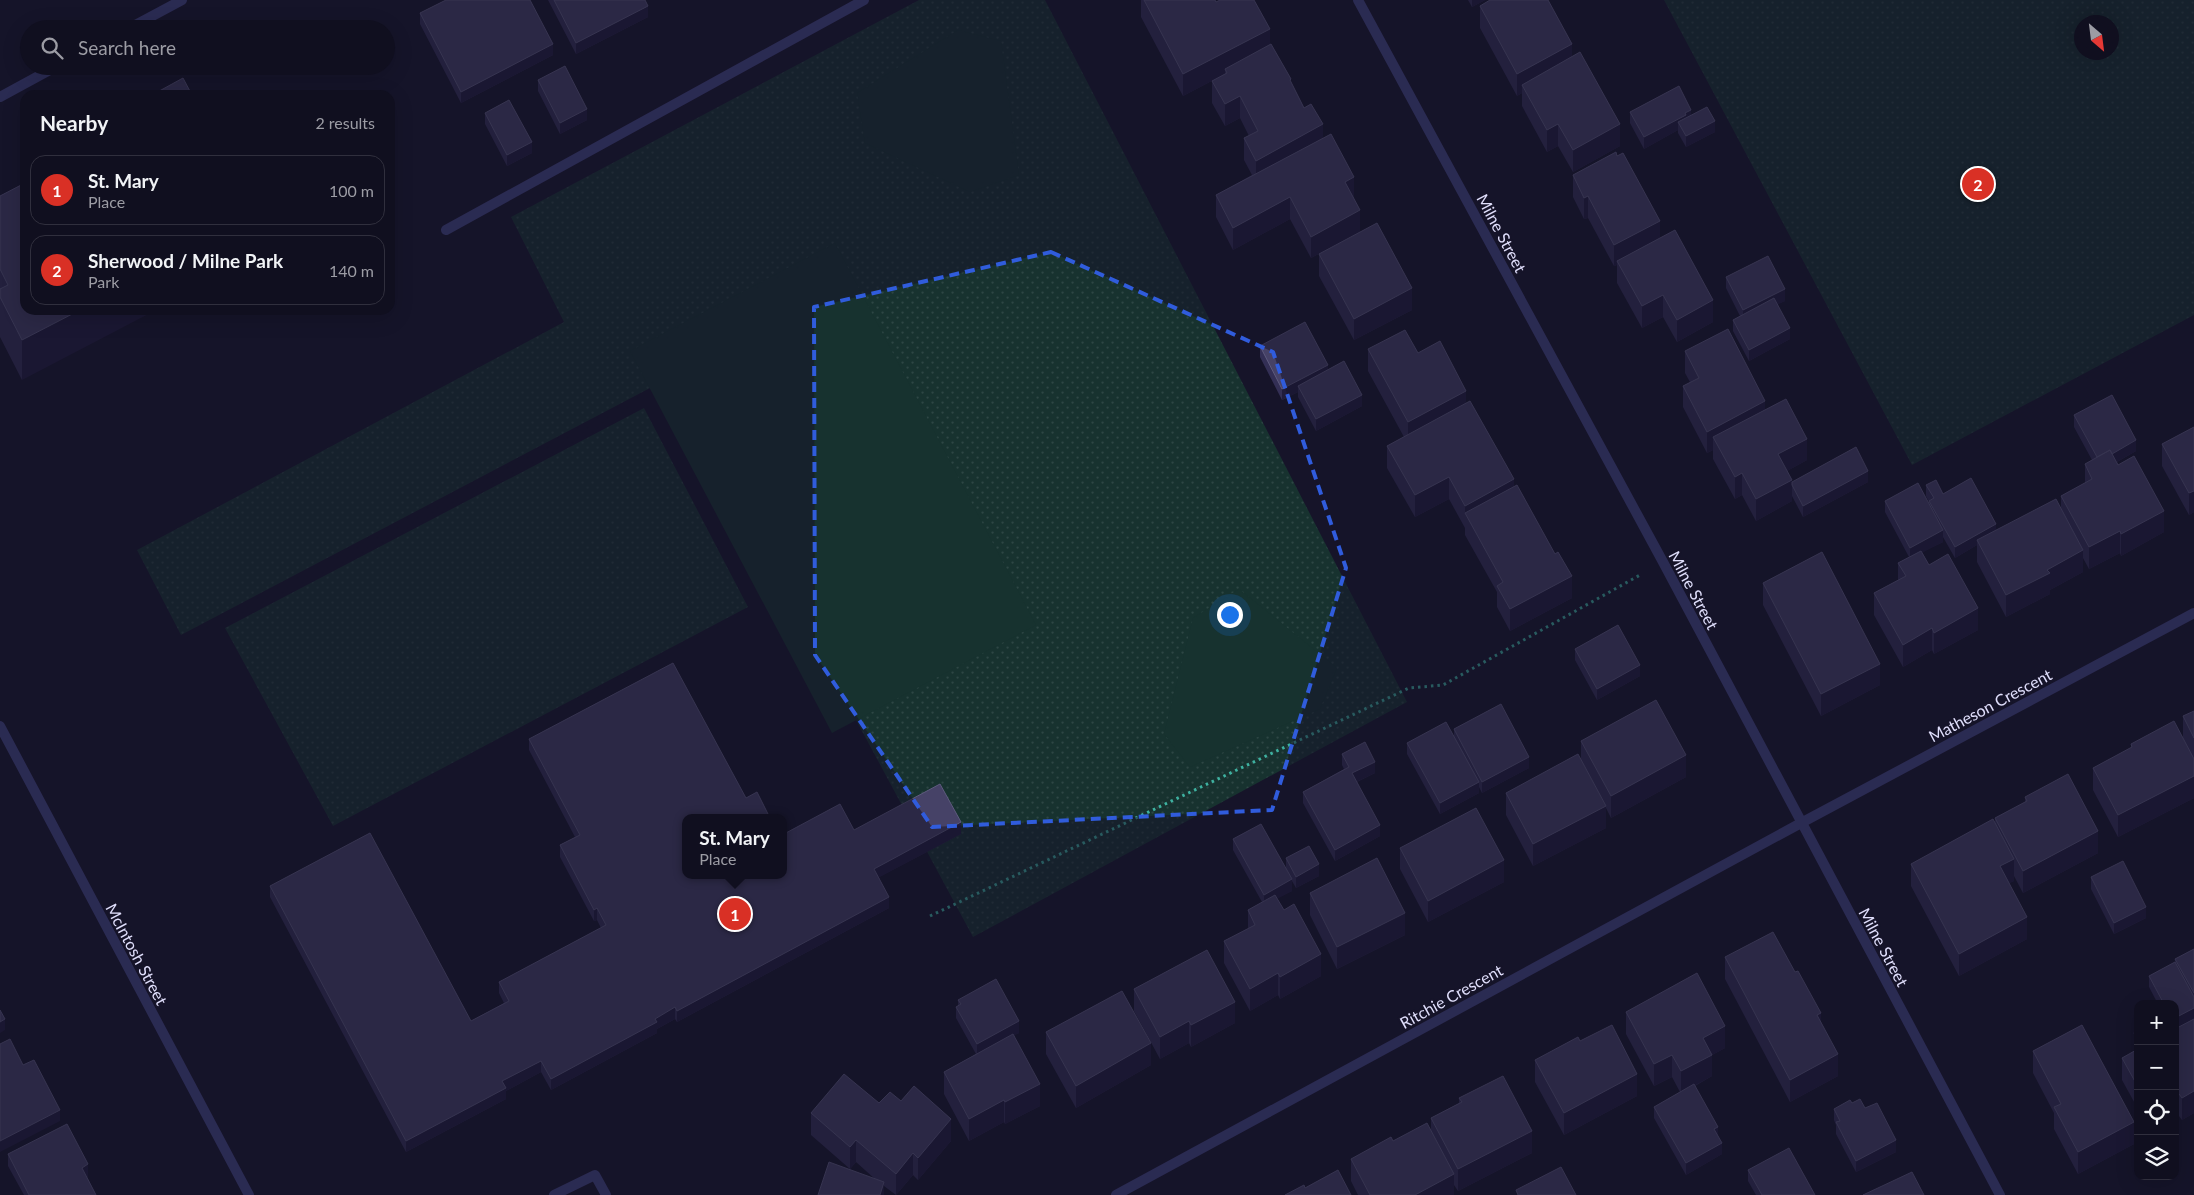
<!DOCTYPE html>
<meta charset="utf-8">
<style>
:root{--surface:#100f1f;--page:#191828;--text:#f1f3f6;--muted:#9c9ca4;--line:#302f3d;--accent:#d93025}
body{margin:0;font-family:Lato,sans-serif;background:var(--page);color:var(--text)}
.controls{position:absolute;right:15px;bottom:15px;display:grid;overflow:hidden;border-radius:10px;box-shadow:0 5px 20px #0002}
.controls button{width:45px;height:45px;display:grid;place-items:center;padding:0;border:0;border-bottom:1px solid var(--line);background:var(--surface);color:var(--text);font:25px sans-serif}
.compass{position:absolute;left:2074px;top:15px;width:45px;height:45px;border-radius:50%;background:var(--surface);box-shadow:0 5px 20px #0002;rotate:152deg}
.you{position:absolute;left:1229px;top:614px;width:18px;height:18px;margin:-12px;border:4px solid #fff;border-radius:50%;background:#1a73e8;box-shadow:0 0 0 8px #1a73e833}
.badge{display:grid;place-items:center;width:32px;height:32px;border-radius:50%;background:var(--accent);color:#fff;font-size:16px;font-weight:700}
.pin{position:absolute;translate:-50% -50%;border:2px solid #fff;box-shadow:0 1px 5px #0006}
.popup{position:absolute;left:682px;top:814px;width:105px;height:65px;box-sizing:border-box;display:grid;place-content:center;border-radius:10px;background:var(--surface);filter:drop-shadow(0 1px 4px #0005);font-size:16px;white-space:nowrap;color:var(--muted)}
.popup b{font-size:19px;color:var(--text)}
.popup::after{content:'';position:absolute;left:50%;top:100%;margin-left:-10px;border:10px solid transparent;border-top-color:var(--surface)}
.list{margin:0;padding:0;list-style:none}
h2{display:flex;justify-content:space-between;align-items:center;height:65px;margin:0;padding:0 20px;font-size:21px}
h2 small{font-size:16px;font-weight:400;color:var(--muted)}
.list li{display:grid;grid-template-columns:32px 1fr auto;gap:15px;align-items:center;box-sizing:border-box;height:70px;margin:0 10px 10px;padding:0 10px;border:1px solid var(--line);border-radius:15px}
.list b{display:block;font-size:19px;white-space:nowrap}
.list p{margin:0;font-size:16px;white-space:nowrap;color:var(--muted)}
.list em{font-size:16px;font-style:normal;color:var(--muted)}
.icon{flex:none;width:28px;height:28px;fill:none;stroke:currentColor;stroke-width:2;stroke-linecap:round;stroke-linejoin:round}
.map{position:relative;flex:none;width:2194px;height:1195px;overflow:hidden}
.search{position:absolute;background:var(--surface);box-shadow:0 5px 20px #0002;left:20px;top:20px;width:375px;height:55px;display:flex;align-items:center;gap:12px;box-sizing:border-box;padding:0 18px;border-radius:28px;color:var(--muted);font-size:19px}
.panel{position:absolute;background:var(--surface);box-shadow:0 5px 20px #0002;left:20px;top:90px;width:375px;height:225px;border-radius:15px}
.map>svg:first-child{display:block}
.grass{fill:url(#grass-dots);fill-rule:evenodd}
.pitch{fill:#17322f}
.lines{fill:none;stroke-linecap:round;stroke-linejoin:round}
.path{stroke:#3eb1a0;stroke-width:3;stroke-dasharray:2.5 4;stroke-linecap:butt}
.service{stroke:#444783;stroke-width:10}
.minor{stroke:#444783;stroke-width:10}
.tertiary{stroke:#444783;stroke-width:10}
.wall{fill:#332f55}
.shaded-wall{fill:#201c3c}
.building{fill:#464267;stroke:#5e5b7e}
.marked{fill:none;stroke:#305cdc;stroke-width:4;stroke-dasharray:10 6;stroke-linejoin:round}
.labels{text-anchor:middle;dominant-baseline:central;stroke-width:4;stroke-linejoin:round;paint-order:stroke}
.street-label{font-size:16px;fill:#e0dffc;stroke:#161429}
</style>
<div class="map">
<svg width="2194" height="1195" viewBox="0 0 2194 1195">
<defs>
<pattern id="grass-dots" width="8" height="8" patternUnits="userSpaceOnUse" patternTransform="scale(1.25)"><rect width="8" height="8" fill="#17322f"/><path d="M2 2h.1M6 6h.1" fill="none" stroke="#2d4644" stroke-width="1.8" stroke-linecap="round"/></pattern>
</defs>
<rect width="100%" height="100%" fill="#161429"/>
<path class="grass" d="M919 0H1045L1407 702 973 937 671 377 181 635 137 550 564 322 511 217Z
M1664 0H2194V315L1912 465ZM2082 22H2112V52H2082Z
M644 408 748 607 333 826 225 628Z"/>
<path class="pitch" d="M958 30 1001 41 1019 175 970 192 865 143 857 93Z
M835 243 1036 625 832 733 630 351Z
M1239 589 1337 668 1320 709 1190 767 1164 734 1193 618Z"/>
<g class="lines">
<path class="path" d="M930 916 1409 688 1443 685 1640 575"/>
<path class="service" d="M446 230 864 0
M554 1195 595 1175 606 1195"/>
<path class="minor" d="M1358 0 1663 562 2000 1195
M1116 1195 1801 823 2194 613"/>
<path class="tertiary" d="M128 29 182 0
M0 97 57 66
M0 726 249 1195"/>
</g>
<path class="wall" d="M548 0H645L648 17 576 54Z
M1141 0H1215L1216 2 1270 44 1304 108 1323 138 1354 199 1360 232 1311 258 1290 219 1233 250 1216 217V195L1252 175 1244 160V138L1249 136 1240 118 1225 126 1212 103V81L1223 75 1183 96 1141 17Z
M1468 0H1485L1472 7Z
M1480 6 1572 57 1620 146 1573 172 1558 146 1547 152 1522 106V93L1517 96 1480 28Z
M420 13 553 55 461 103 420 24Z
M538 80 587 120 560 134 538 91Z
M1630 112 1691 115 1715 132 1686 147 1678 133V130L1644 149 1630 123Z
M485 113 532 153 507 166 485 124Z
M1573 175 1660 238 1713 322 1677 342 1663 317 1642 328 1617 283V265L1614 266 1588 218 1584 219 1573 197Z
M25 183 22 380 0 337V196Z
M1319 254 1412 310 1354 340 1319 276Z
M1726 277 1785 301 1777 304 1790 339 1749 361 1733 331V320L1740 316 1726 288Z
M1260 346 1328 369 1362 406 1316 431 1298 397V392L1282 400 1260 357Z
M1368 349 1418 353 1466 403 1514 487 1572 598 1510 631 1497 607V592L1465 535V528L1449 499 1415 517 1387 468V446L1404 437 1368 371Z
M1685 351 1765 410 1807 460 1787 471 1792 482H1868L1803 517 1792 496V501L1756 521 1742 495 1735 499 1713 459V450L1707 453 1683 407V386L1690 382 1685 373Z
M2074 415 2136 451 2117 462 2164 532 2121 556 2120 553 2089 569 2083 558V572L2050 590V594L2006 617 1977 562V545L1955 558 1943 537V542L1922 552 1929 565 1978 630 1934 654 1932 650 1903 667 1874 615V593L1898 580V563L1909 557 1885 512V501L1929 505V502L1926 496V485L1943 494 1996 530 2061 509V496L2085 483V464L2092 460 2074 427Z
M2194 427V512L2189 515 2162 466V444Z
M1763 583 1880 685 1821 716 1763 605Z
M1575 649 1640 676 1597 700 1575 660Z
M2194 711V798L2118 837 2093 790V768L2131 748V744L2183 737V716Z
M1454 729 1529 768 1482 793 1479 787V793L1440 814 1407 754V743L1454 736Z
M529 739 686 875 854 830 961 834 879 877 889 908 677 1022 675 1019 657 1029V1033L551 1090 541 1072 506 1091V1099L406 1152 270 897V886L471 1021 504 1003 499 993V982L601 928 597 920 594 921 560 857V845L575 837 529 750Z
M1581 741 1686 777 1611 818 1606 808V828L1533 866 1506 815V793L1581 760Z
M1342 754 1375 773 1357 782 1380 836 1335 861 1303 803V792L1344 769 1342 765Z
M2025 797 2098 853 2023 893 2014 876V881L2009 883 2027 939 1959 976 1911 886V864L1995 823V818L2025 803Z
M1233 839 1286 868V858L1319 876 1296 888 1292 881V891L1277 898 1321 976 1280 999 1278 995 1250 1011 1224 963V941L1248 929V910L1262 902 1233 850Z
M1400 848 1504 882 1428 922 1400 869Z
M2091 877 2146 918 2114 934 2091 889Z
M1310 893 1405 935 1337 969 1310 915Z
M2194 949V1019L2175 1029V1004H2158L2149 987V976L2175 962V959Z
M1725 957 1821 1022 1838 1076 1790 1102 1725 979Z
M1134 989 1235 1023 1191 1047 1189 1043 1160 1059 1134 1011Z
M958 1000 1019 1033 1014 1035 1040 1106 1005 1124 1004 1122 969 1141 944 1094V1072L976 1054 956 1018V1007L958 1006Z
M1626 1012 1725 1048 1712 1055V1076L1695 1086 1718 1136 1722 1154 1686 1175 1654 1118V1107L1680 1092 1672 1077 1654 1086 1626 1034Z
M2194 1019V1113L2182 1120 2179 1116 2175 1029Z
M2138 1028V1109L2122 1080V1058L2134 1051V1033Z
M1046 1032 1151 1065 1076 1108 1046 1054Z
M1580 1041 1637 1096 1564 1135 1535 1082V1060Z
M2033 1051 2134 1144 2078 1174 2054 1129V1113L2033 1073Z
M1459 1098 1532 1153 1458 1191 1454 1185V1195H1358L1351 1181V1159L1393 1141 1431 1130V1118L1459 1103Z
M901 1101 951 1141 918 1180 913 1175 896 1195 884 1186V1195L875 1179 856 1162 850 1169 811 1135V1113L879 1103Z
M1852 1103 1865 1108 1896 1152 1856 1172 1836 1134V1125L1834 1120V1109Z
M8 1154 88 1176 87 1177 96 1195H24L8 1166Z
M1748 1170 1815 1195H1756L1748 1181Z"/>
<path class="shaded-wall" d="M1472 0H1485L1472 7Z
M648 6V17L576 54V43Z
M1270 29V51L1225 69V74L1183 96V74Z
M553 44V55L461 103V92Z
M1572 44V66L1522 85V93L1517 96V74Z
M1240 96V118L1225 126V104Z
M587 109V120L560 134V123Z
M1691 110V121L1678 122V130L1644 149V137Z
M1715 121V132L1686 147V136Z
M1323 124V146L1256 183V161Z
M1558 124V146L1547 152V130Z
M1620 124V146L1573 172V150Z
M532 142V153L507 166V155Z
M1354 177V199L1345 182Z
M1588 196V218L1584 219V198Z
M1290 197V219L1233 250V228Z
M1360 210V232L1311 258V237Z
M1660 221V243L1617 261V265L1614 266V245Z
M1412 288V310L1354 340V319Z
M1785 289V301L1743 322V310Z
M1663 295V317L1642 328V306Z
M1713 300V322L1677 342V320Z
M80 310H156L22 380V340Z
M1790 328V339L1749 361V350Z
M1328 365V377L1298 386V392L1282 400V389Z
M1466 391V413L1408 444V422Z
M1362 395V406L1316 431V419Z
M1765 401V423L1713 437V450L1707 453V432Z
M1807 439V460L1778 476V454Z
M2136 440V451L2099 472V461Z
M1868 471V482L1803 517V506Z
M1742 473V495L1735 499V477Z
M1449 477V499L1415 517V495Z
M1514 479V501L1465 513V528V506Z
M1792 480V501L1756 521V499Z
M2194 491V512L2189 515V493Z
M2164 511V532L2121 556V534Z
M1996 524V535L1977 540V545L1955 558V547Z
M1943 530V542L1910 559V548Z
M2120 531V553L2089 569V547Z
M2083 550V572L2050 590V594L2006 617V595L2047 570Z
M1572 576V598L1510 631V609Z
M1978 608V630L1934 654V633Z
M1932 628V650L1903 667V645Z
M1880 664V685L1821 716V694Z
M1640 665V676L1597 700V689Z
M1686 755V777L1611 818V796Z
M1529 757V768L1482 793V782Z
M1375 762V773L1352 784V773Z
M2194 776V798L2118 837V815Z
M1479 782V793L1440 814V803Z
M1606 806V828L1533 866V844Z
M961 822V834L874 880V869Z
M1380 825V836L1335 861V850Z
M2098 831V853L2023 893V871Z
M2014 859V881L2000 888V866Z
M1504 860V882L1428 922V901Z
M1319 864V876L1296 888V877Z
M1292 879V891L1264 906V895Z
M889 897V908L677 1022V1011Z
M2146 907V918L2114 934V923Z
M597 908V920L594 921V910Z
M1405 913V935L1337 969V947Z
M2027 917V939L1959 976V954Z
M1321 954V976L1280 999V977Z
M1278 973V995L1250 1011V989Z
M1235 1002V1023L1191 1047V1025Z
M675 1007V1019L657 1029V1033L551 1090V1079Z
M2194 1008V1019L2175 1029V1018Z
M1821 1013V1035L1817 1015Z
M5 1019V1030L0 1033V1022Z
M1019 1021V1033L977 1055V1044Z
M1189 1021V1043L1160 1059V1037Z
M1725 1026V1048L1712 1055V1076L1681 1093V1071L1703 1038Z
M1151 1043V1065L1076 1108V1086Z
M1838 1054V1076L1790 1102V1080Z
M1672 1055V1077L1654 1086V1064Z
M541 1061V1072L506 1091V1099L406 1152V1141L502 1081Z
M1637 1074V1096L1564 1135V1113Z
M1040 1084V1106L1005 1124V1102Z
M2194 1091V1113L2182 1120V1098Z
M2179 1094V1116L2175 1118V1096Z
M1004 1100V1122L969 1141V1119Z
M60 1110V1121L0 1152V1141Z
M951 1119V1141L918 1180V1158Z
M2134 1122V1144L2078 1174V1152Z
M1718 1127V1139L1714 1129Z
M1532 1131V1153L1458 1191V1169Z
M856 1140V1162L850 1169V1147Z
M1896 1140V1152L1856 1172V1161Z
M1722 1143V1154L1686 1175V1163Z
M913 1153V1175L896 1195V1174Z
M88 1164V1176L82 1179V1168Z
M1454 1174V1195H1415Z
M884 1182V1195H880Z"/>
<path class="building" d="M446 0H530L553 44 461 92 420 13Z
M554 0H645L648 6 576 43Z
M1144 0H1215L1216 2 1220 0H1254L1270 29 1183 74Z
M1490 0H1548L1572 44 1517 74 1480 6Z
M1271 44 1291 79 1290 80 1304 108 1311 104 1323 124 1256 161 1244 138 1258 131 1240 96 1225 104 1212 81 1227 73 1225 69Z
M1580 52 1620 124 1573 150 1558 124 1547 130 1522 85Z
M565 66 587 109 560 123 538 80Z
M183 78 192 95H152Z
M1679 86 1691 110 1685 113 1686 115 1644 137 1630 112Z
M509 100 532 142 507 155 485 113Z
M1707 107 1715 121 1686 136 1678 122Z
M1331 134 1354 177 1345 182 1360 210 1311 237 1290 197 1233 228 1216 195Z
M1616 152 1617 156 1623 153 1660 221 1614 245 1588 196 1584 198 1573 175Z
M25 183V310H80L22 340 0 297V289L8 285 0 269V196Z
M1377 223 1412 288 1354 319 1319 254Z
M1675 230 1713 300 1677 320 1663 295 1642 306 1617 261Z
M1768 256 1785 289 1743 310 1726 277Z
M1774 298 1790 328 1749 350 1733 320Z
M1305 322 1328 365 1282 389 1260 346Z
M1728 329 1765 401 1707 432 1683 386 1699 378 1685 351Z
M1405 330 1418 353 1440 341 1466 391 1408 422 1368 349Z
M1344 361 1362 395 1316 419 1298 386Z
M2112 395 2136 440 2112 454 2110 450 2097 457 2074 415Z
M1786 399 1807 439 1778 454 1792 480 1756 499 1742 473 1735 477 1713 437Z
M1470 401 1514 479 1465 506 1449 477 1415 495 1387 446Z
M2194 427V491L2189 493 2162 444Z
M1856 447 1868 471 1803 506 1792 485V482Z
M2110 450 2118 465 2134 456 2164 511 2121 534 2120 531 2089 547 2061 496 2092 479 2085 464Z
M1971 478 1996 524 1955 547 1929 501 1934 498 1926 485 1936 480 1943 494Z
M1918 483 1943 530 1910 548 1885 501Z
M1517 485 1555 554 1558 552 1572 576 1510 609 1497 586 1503 582 1465 513Z
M2056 499 2083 550 2047 570 2050 573 2006 595 1977 540Z
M1921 551 1929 565 1948 554 1978 608 1934 633 1932 628 1903 645 1874 593 1906 576 1898 563Z
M1822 552 1880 664 1821 694 1763 583Z
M1618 625 1640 665 1597 689 1575 649Z
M673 663 746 798 757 792 770 818H686V875H784V834L840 804 854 830 940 784 961 822 874 869 889 897 677 1011 675 1007 655 1019 657 1022 551 1079 541 1061 502 1081 506 1088 406 1141 270 886 370 833 471 1021 509 1001 499 982 606 925 597 908 594 910 560 845 580 835 529 739Z
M1656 700 1686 755 1611 796 1581 741Z
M1501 704 1529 757 1482 782 1454 729Z
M2194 711V738L2183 716Z
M2174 721 2194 759V776L2118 815 2093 768 2132 747 2131 744Z
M1446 722 1479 782 1440 803 1407 743Z
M1365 742 1375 762 1352 773 1380 825 1335 850 1303 792 1349 767 1342 754Z
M1578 754 1606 806 1533 844 1506 793Z
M2068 774 2098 831 2023 871 1995 818 2027 801 2025 797Z
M1476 808 1504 860 1428 901 1400 848Z
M1993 819 2014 859 2000 866 2027 917 1959 954 1911 864Z
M1261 824 1292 879 1264 895 1233 839Z
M1309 846 1319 864 1296 877 1286 858Z
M1377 858 1405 913 1337 947 1310 893Z
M2123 861 2146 907 2114 923 2091 877Z
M1275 895 1284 910 1294 904 1321 954 1280 977 1278 973 1250 989 1224 941 1255 925 1248 910Z
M1773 932 1795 972 1798 971 1821 1013 1817 1015 1838 1054 1790 1080 1725 957Z
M2194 949V993L2175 959Z
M1207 950 1235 1002 1191 1025 1189 1021 1160 1037 1134 989Z
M2175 962 2194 997V1008L2175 1018V1004H2164L2149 976Z
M1697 973 1725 1026 1703 1038 1712 1055 1681 1071 1672 1055 1654 1064 1626 1012Z
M996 979 1019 1021 977 1044 956 1007 961 1004 958 1000Z
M1122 991 1151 1043 1076 1086 1046 1032Z
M0 1010 5 1019 0 1022Z
M2194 1019V1091L2182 1098 2179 1094 2175 1096V1029Z
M1612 1025 1637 1074 1564 1113 1535 1060 1578 1037 1580 1041Z
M2082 1025 2134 1122 2078 1152 2054 1107 2061 1104 2033 1051Z
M2138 1028V1039L2134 1033Z
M1013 1034 1040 1084 1005 1102 1004 1100 969 1119 944 1072Z
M10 1039 23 1065 34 1060 60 1110 0 1141V1044Z
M2138 1049V1087L2122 1058Z
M844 1074 879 1103 890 1092 901 1101 914 1086 951 1119 918 1158 913 1153 896 1174 856 1140 850 1147 811 1113Z
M1503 1076 1532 1131 1458 1169 1431 1118 1462 1102 1459 1098Z
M1694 1084 1718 1127 1714 1129 1722 1143 1686 1163 1654 1107Z
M1860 1099 1865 1108 1877 1103 1896 1140 1856 1161 1836 1122 1840 1121 1834 1109 1850 1100 1852 1103Z
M1427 1123 1454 1174 1415 1195H1370L1351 1159 1391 1137 1393 1141Z
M67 1124 88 1164 82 1168 96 1195H29L8 1154Z
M1789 1148 1815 1195H1762L1748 1170Z
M829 1162 884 1182 880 1195H818Z
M1561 1167 1576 1195H1518L1516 1190Z
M1338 1170 1351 1195H1285L1304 1185 1305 1188Z
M1912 1172 1924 1195H1863Z"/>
<path d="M0 0H2194V1195H0ZM1051 252 1273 352 1346 568 1272 810 932 827 815 655 814 307Z" fill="#161429" fill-opacity=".55" fill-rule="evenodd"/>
<path class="marked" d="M1051 252 1273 352 1346 568 1272 810 932 827 815 655 814 307Z"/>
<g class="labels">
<g class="street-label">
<text transform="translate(1502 233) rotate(62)">Milne Street</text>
<text transform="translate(1694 590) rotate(62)">Milne Street</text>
<text transform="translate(1990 705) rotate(-28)">Matheson Crescent</text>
<text transform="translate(1884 947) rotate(62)">Milne Street</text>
<text transform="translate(137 954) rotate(62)">McIntosh Street</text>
<text transform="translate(1451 996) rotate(-29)">Ritchie Crescent</text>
</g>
</g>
</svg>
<div class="controls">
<button>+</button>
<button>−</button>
<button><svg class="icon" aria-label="locate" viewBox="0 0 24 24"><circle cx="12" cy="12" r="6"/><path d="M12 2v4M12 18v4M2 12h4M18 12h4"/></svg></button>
<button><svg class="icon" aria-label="layers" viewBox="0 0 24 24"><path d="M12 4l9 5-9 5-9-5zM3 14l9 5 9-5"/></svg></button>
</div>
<svg class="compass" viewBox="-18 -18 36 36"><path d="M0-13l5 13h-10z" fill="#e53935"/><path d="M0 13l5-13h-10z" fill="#9c9ca4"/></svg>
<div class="you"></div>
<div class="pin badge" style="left:735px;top:914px">1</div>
<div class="popup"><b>St. Mary</b>Place</div>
<div class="pin badge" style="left:1978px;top:184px">2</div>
<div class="search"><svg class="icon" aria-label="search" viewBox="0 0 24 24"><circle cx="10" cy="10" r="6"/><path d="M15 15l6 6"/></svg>Search here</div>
<section class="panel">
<h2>Nearby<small>2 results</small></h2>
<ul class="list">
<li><span class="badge">1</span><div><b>St. Mary</b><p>Place</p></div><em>100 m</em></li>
<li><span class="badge">2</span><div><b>Sherwood / Milne Park</b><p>Park</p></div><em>140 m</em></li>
</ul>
</section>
</div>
